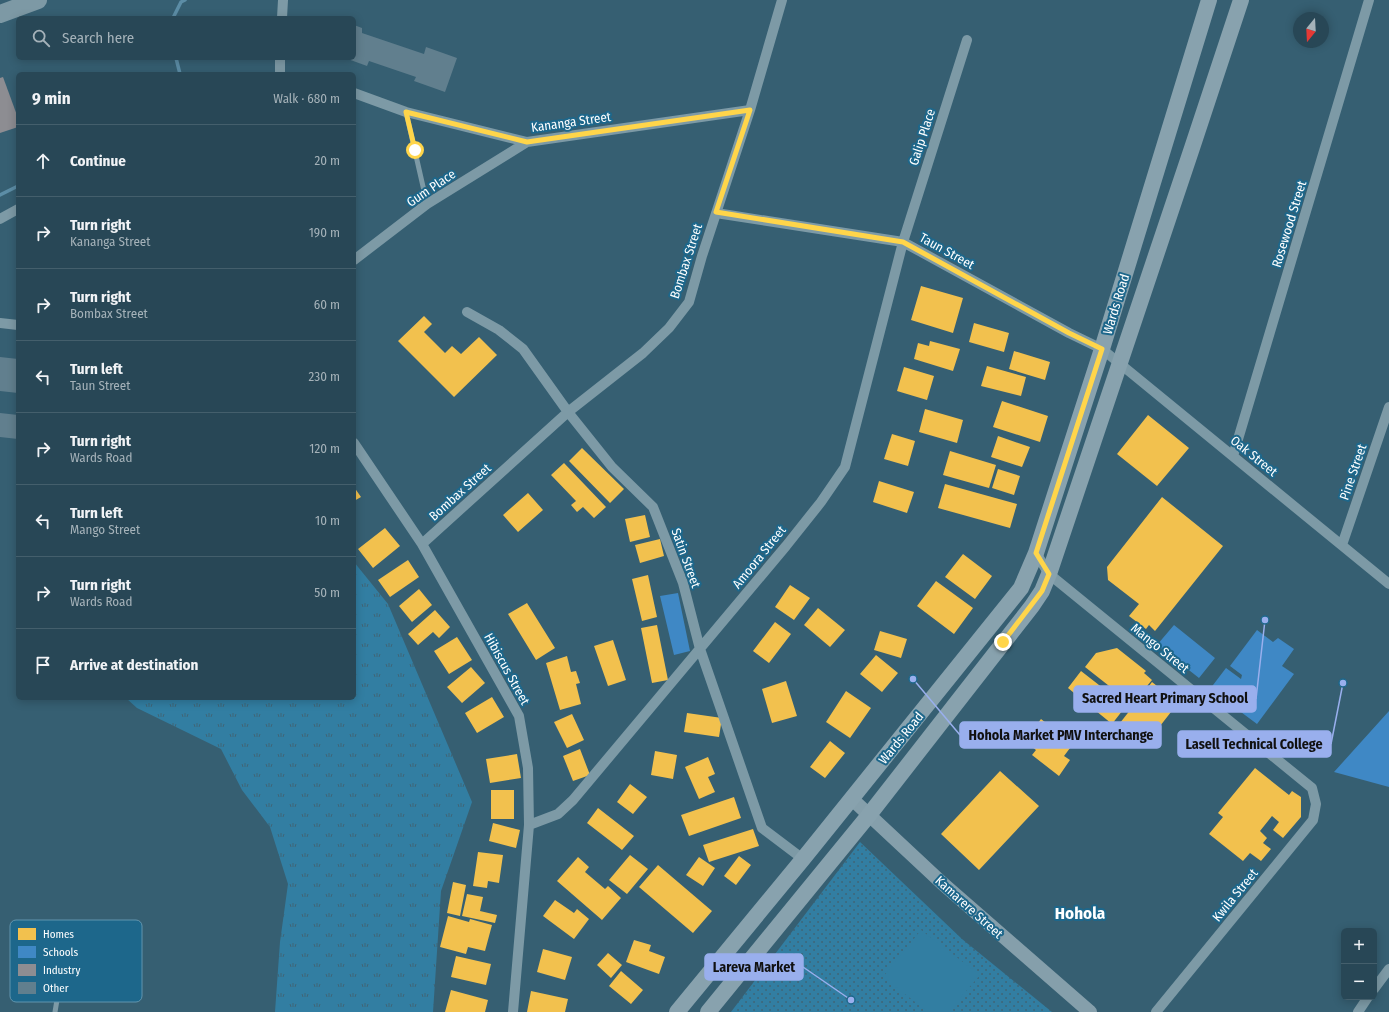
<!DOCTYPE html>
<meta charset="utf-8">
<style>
:root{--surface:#284756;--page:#345160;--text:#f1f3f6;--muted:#a5b2b9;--line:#445f6c}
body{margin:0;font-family:"Fira Sans Condensed",sans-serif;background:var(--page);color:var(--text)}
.controls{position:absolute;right:12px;bottom:12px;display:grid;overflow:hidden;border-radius:6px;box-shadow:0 2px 10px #0003}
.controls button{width:36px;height:36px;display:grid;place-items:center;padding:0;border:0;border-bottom:1px solid var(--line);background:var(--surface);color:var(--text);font:20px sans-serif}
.compass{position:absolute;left:1293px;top:12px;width:36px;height:36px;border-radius:50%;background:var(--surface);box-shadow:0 2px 10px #0003;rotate:198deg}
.stop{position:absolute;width:12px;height:12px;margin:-9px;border:3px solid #ffd54a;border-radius:50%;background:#fff}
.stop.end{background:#ffd54a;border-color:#fff;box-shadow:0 1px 4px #0008}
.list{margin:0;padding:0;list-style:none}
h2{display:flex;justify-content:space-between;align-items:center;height:52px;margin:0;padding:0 16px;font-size:17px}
h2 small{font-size:13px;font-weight:400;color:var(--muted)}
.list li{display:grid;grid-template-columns:26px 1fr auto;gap:12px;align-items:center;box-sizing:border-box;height:72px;padding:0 16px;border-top:1px solid var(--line)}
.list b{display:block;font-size:15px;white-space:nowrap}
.list p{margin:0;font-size:13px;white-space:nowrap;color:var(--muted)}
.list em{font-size:13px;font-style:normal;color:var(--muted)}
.icon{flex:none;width:22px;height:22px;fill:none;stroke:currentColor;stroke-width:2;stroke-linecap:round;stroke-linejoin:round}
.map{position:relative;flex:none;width:1389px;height:1012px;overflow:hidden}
.search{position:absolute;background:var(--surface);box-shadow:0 2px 10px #0003;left:16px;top:16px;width:340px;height:44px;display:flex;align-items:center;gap:10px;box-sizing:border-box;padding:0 14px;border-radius:6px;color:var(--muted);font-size:15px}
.panel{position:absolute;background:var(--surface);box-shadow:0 2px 10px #0003;left:16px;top:72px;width:340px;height:628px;border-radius:6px}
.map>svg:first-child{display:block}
.grass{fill:url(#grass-tufts)}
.park{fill:url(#park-dots)}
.garden{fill:#327ea2}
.homes{fill:#f2c14e}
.schools{fill:#3f88c5}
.industry{fill:#8d8d92}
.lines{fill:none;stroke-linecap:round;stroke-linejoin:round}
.stream{stroke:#5c8da6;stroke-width:3.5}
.building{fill:#617f8e}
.lane{stroke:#7d9aa6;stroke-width:5}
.street{stroke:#7d9aa6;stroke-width:10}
.secondary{stroke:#859fab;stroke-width:14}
.primary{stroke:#88a2ae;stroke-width:16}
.highway{stroke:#7d99a5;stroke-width:18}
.route{stroke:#ffd54a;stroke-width:5}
.labels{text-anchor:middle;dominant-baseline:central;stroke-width:4;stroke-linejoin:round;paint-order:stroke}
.street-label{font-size:13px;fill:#fff;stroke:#1d678b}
.district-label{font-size:17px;font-weight:bold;fill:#fff;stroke:#1d678b}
.key{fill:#1d678b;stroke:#6195ae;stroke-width:1}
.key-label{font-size:11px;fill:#fff}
.leader{fill:none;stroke:#99afed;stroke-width:1.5}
.callout-dot{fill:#99afed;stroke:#1d678b;stroke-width:1.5}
.callout{fill:#99afed;stroke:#99afed;stroke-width:1.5}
.callout-label{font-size:14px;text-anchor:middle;font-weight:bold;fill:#111}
</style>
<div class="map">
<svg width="1389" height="1012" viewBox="0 0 1389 1012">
<defs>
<pattern id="grass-tufts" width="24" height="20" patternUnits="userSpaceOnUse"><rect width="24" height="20" fill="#327ea2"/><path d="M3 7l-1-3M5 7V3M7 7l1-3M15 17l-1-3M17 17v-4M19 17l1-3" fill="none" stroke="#3f6577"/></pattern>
<pattern id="park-dots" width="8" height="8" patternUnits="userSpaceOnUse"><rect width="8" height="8" fill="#327ea2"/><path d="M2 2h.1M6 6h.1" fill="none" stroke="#3f6577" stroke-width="1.8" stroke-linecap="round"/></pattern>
</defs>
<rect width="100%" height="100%" fill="#365f72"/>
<path class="grass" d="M354 562 388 604 472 802 441 891 433 1012H275L280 942 288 884 270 827 242 790 221 749 137 708 126 698H354Z"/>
<path class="park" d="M860 842 962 939 1052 1012H731Z"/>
<path class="garden" d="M921 930 980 975 948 1012H928L883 977Z"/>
<path class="homes" d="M921 286 963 298 953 333 911 320Z
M424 316 432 324 424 332 445 353 452 346 461 354 479 337 497 355 454 397 398 341Z
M974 323 1009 333 1004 352 969 342Z
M930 341 960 349 953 371 914 359 918 343 929 346Z
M1014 351 1050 362 1045 380 1009 369Z
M987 366 1026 377 1021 396 981 386Z
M904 367 934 376 927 400 897 391Z
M1002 401 1048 416 1040 442 993 427Z
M925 409 963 420 957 443 919 432Z
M1148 415 1189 448 1157 486 1117 454Z
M892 434 915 441 908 466 884 459Z
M998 436 1030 447 1022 467 991 457Z
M582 448 624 489 610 503 569 461Z
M950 451 996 465 989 488 943 475Z
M564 463 606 507 594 518 583 507 577 512 571 505 576 501 551 475Z
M998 469 1020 476 1014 495 992 488Z
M879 481 914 492 907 513 873 502Z
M945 484 1017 504 1010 528 938 508Z
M354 487 361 497 354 501Z
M528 493 543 510 518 532 503 515Z
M1162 497 1223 546 1155 631 1149 625 1146 629 1129 616 1139 604 1108 580 1107 567Z
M645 515 650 537 630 542 625 519Z
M385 528 400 546 373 568 358 549Z
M660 539 664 556 640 563 635 545Z
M963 554 992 576 975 599 945 577Z
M408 560 419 577 390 597 378 580Z
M648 575 657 617 642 621 632 579Z
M936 581 973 608 954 634 917 606Z
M790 585 810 598 794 620 775 607Z
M419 589 432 605 412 622 399 606Z
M527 603 555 648 536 660 508 614Z
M818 608 845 630 830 647 804 625Z
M435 610 450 627 439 638 433 632 418 645 408 634Z
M775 622 791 634 769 663 753 651Z
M657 625 668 680 652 683 641 628Z
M880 631 907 639 901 658 874 650Z
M457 637 472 660 449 674 434 651Z
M613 640 626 680 608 686 594 646Z
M1117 648 1146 671 1144 673 1152 680 1132 704 1085 667 1096 653Z
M876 655 898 673 882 692 860 674Z
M567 656 571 672 576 671 580 683 576 684 581 704 560 710 546 663Z
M471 667 485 683 462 703 447 687Z
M1081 671 1126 706 1112 724 1068 688Z
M786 681 797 716 772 723 762 689Z
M1152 682 1178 703 1146 744 1120 723Z
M846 691 871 708 850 738 826 722Z
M492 697 504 717 477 733 465 713Z
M687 713 722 718 719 737 684 732Z
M572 714 584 740 567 748 554 722Z
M1041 719 1073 744 1064 756 1070 760 1059 776 1032 755 1036 750 1024 741Z
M830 741 845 753 825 778 810 767Z
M580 749 590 775 573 781 563 756Z
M655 751 677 755 673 779 651 775Z
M517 754 521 778 490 783 486 759Z
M708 757 715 774 708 777 715 792 699 799 685 767Z
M1255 768 1289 795 1292 791 1301 797V817L1283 838 1273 830 1279 822 1272 816 1260 831 1267 838 1263 843 1271 849 1261 861 1250 853 1243 861 1209 834 1223 817 1218 813Z
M1000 771 1039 806 979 870 941 834Z
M630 784 647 797 633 814 617 802Z
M491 790H514V819H491Z
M734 797 741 818 689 836 681 815Z
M598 808 634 836 622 850 587 823Z
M493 823 520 830 516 848 489 841Z
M753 829 759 846 709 862 703 845Z
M478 852 503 855 499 883 488 881 487 888 473 886Z
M630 855 648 869 627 894 609 880Z
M739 856 751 865 736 885 724 876Z
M578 857 589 867 585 872 605 889 608 886 621 898 602 920 557 881Z
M699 857 715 868 703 886 686 875Z
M658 865 712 911 693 933 639 887Z
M453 882 466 885 460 916 447 913Z
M467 894 483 897 480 911 497 915 495 923 462 916Z
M555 900 574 913 577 909 589 919 574 939 543 916Z
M448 916 469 922 470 919 492 925 485 951 468 947 466 954 440 947Z
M634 940 651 945 649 951 665 957 659 974 626 962Z
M543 949 572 957 565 980 537 972Z
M608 953 622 965 611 978 597 965Z
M456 956 491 964 486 985 451 977Z
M621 971 643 990 631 1004 609 986Z
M451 990 488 1000 485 1012H445Z
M531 991 568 999 565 1012H527Z"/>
<path class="schools" d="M678 593 690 651 674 655 660 596Z
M1174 625 1215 658 1199 678 1157 645Z
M1257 630 1273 642 1278 638 1294 649 1282 666 1294 674 1257 724 1210 689 1226 668 1241 679 1242 675 1230 666Z
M1389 711V787L1334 772Z"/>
<path class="industry" d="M3 77 18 118V127L0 133V78Z"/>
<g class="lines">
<path class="stream" d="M173 18 181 2 185 0
M176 58 180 74
M0 195 18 186"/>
</g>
<path class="building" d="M354 25 362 28V33L424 54 426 47 457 58 445 92 414 81 416 77 369 61 367 66 345 58H354Z
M0 357 18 359V393L0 391Z
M0 413 18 415V439L0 437Z"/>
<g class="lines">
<path class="lane" d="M406 112 427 204
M55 1012 65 952"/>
<path class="street" d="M282 18 283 0
M280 74V58
M354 93 406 112 527 142 750 110
M716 213 903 242 1069 333 1102 349 1389 584
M0 219 18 209
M354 260 427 204 527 142
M467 312 499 330 523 349 568 412 612 467 653 507 683 583 700 649 762 828 803 859
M0 323 18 325
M354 443 422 544 519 716 528 768 529 825 513 1012
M1233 456 1369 0
M422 544 568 412 643 353 669 328 689 302 702 256 750 110 782 0
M1342 545 1389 407
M1036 553 1049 574 1312 788 1316 804 1313 820 1156 1012
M529 825 558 814 573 800 786 546 821 502 845 467 903 242 967 40
M1374 989 1389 969
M1358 1012 1368 997"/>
<path class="secondary" d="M852 799 942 883 1090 1012"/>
<path class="primary" d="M677 1012 803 859 1021 588 1036 553 1102 349 1209 0
M708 1012 869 815 1032 606 1042 591 1049 574 1192 148 1241 0"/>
<path class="highway" d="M0 14 38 0"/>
</g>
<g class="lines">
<path class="route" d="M415 150 406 112 527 142 750 110 716 212 903 242 1069 333 1102 349 1036 553 1049 574 1042 591 1003 642"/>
</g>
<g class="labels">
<g class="street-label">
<text transform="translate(571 122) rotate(-8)">Kananga Street</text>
<text transform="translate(922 137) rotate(-72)">Galip Place</text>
<text transform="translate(431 188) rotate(-34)">Gum Place</text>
<text transform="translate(1289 224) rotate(-73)">Rosewood Street</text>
<text transform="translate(947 251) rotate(29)">Taun Street</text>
<text transform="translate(686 261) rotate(-72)">Bombax Street</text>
<text transform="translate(1116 304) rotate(-73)">Wards Road</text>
<text transform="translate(1254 456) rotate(39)">Oak Street</text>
<text transform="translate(1353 472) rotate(-71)">Pine Street</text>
<text transform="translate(460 492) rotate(-42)">Bombax Street</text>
<text transform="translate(759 557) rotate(-51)">Amoora Street</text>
<text transform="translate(686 558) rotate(70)">Satin Street</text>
<text transform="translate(1160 648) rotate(39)">Mango Street</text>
<text transform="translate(507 669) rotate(61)">Hibiscus Street</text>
<text transform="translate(901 738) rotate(-51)">Wards Road</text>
<text transform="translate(1235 895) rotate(-51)">Kwila Street</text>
<text transform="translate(969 907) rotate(42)">Kamarere Street</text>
</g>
<g class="district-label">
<text x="1080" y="913">Hohola</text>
</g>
</g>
<rect x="10" y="920" width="132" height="82" rx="6" class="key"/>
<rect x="18" y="928" width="18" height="12" fill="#f2c14e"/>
<rect x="18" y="946" width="18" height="12" fill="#3f88c5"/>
<rect x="18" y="964" width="18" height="12" fill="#8d8d92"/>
<rect x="18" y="982" width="18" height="12" fill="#617f8e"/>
<g class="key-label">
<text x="43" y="938">Homes</text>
<text x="43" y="956">Schools</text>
<text x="43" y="974">Industry</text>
<text x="43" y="992">Other</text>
</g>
<path class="leader" d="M1265 620L1256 699M913 679L960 735M1343 683L1331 744M851 1000L803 967"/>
<g class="callout-dot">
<circle cx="1265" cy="620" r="4"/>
<circle cx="913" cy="679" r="4"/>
<circle cx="1343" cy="683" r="4"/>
<circle cx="851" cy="1000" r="4"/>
</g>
<g class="callout">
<rect x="1074" y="686" width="182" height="26" rx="4"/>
<rect x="960" y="722" width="201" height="26" rx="4"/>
<rect x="1178" y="731" width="153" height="26" rx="4"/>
<rect x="705" y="954" width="98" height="26" rx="4"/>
</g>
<g class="callout-label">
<text x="1165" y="703">Sacred Heart Primary School</text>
<text x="1061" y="740">Hohola Market PMV Interchange</text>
<text x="1254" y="749">Lasell Technical College</text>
<text x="754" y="972">Lareva Market</text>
</g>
</svg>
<div class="controls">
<button>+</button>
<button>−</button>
</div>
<svg class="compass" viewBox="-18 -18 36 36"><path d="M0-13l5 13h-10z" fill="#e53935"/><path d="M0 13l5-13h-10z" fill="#a5b2b9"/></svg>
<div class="stop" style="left:415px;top:150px"></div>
<div class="stop end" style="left:1003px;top:642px"></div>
<div class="search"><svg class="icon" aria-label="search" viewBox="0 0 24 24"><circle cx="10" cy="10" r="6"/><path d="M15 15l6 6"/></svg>Search here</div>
<section class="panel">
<h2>9 min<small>Walk · 680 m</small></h2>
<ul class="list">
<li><svg class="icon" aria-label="ahead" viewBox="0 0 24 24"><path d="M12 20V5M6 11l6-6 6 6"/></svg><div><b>Continue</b></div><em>20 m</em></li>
<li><svg class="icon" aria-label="right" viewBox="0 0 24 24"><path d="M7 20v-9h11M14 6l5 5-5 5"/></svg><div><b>Turn right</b><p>Kananga Street</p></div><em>190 m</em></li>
<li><svg class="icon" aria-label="right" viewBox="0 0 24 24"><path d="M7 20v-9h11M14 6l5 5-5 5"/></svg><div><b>Turn right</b><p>Bombax Street</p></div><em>60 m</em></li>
<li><svg class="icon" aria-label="left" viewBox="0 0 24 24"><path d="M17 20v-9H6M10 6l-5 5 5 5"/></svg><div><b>Turn left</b><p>Taun Street</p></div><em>230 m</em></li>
<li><svg class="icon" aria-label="right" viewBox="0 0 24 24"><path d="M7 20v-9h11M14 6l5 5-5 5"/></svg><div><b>Turn right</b><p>Wards Road</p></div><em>120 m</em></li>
<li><svg class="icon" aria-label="left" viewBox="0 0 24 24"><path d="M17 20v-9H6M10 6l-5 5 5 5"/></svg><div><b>Turn left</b><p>Mango Street</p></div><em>10 m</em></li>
<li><svg class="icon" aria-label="right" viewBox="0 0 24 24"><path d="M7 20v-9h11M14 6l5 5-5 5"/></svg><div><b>Turn right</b><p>Wards Road</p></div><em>50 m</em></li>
<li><svg class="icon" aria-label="arrive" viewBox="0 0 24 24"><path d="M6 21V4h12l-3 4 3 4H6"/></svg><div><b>Arrive at destination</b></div></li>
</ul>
</section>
</div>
